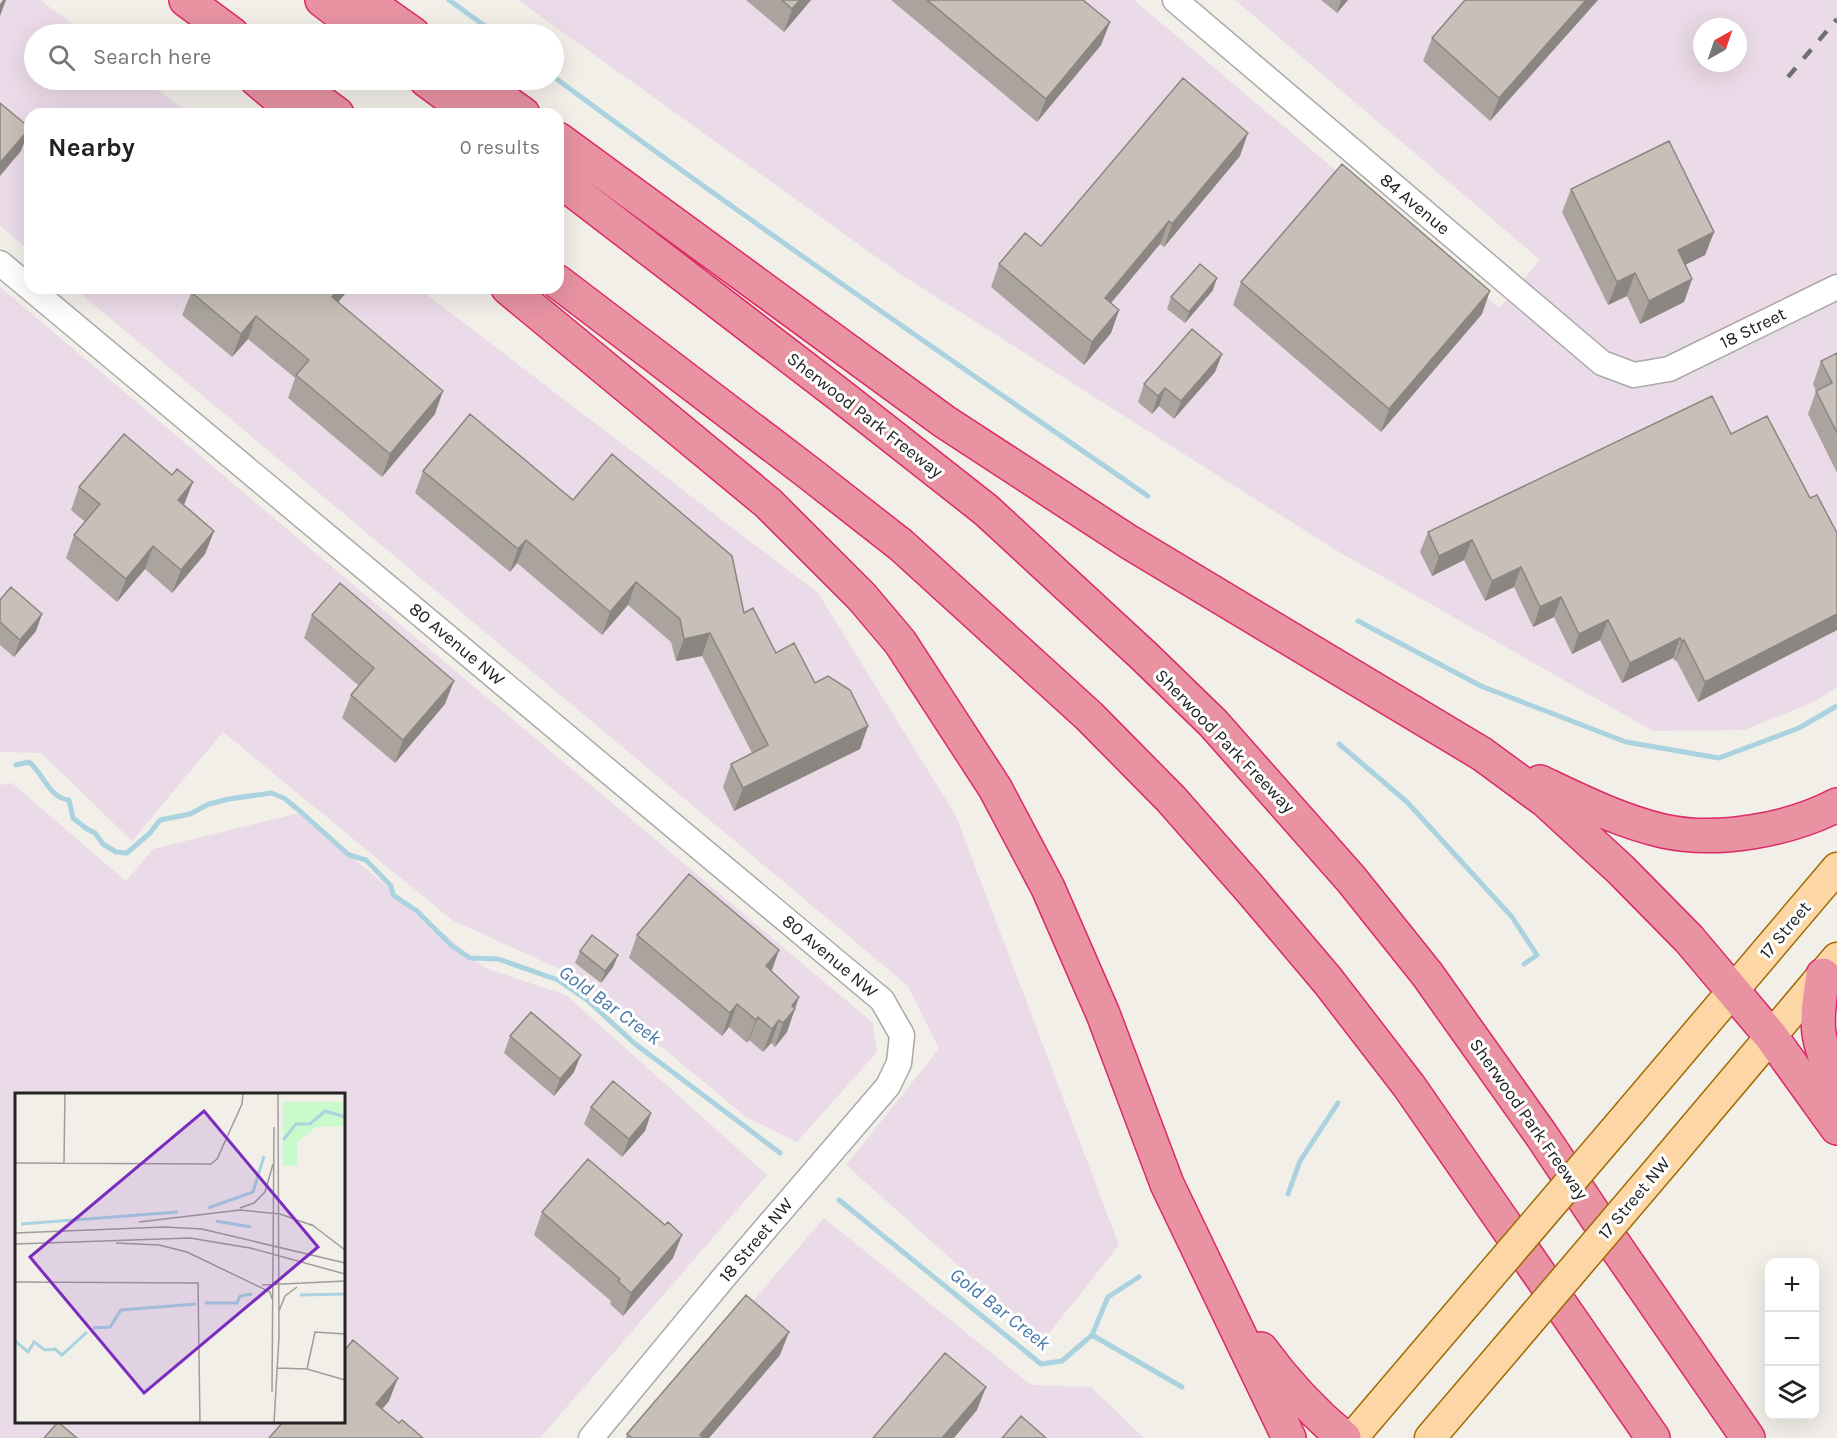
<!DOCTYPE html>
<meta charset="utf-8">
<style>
:root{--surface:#fff;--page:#f2f2f2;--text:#222;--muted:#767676;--line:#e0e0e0}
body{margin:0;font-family:Karla,sans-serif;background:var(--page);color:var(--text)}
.controls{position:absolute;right:18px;bottom:18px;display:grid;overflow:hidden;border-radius:12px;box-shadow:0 6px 24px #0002}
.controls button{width:54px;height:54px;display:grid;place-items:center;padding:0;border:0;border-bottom:2px solid var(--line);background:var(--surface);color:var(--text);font:30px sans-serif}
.compass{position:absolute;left:1693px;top:18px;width:54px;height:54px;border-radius:50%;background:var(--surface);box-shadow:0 6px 24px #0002;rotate:40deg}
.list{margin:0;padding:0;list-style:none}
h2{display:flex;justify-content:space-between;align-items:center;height:78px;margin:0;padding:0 24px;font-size:26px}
h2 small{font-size:20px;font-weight:400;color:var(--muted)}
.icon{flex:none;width:33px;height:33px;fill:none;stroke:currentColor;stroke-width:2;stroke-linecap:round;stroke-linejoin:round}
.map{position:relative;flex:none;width:1837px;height:1438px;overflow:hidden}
.search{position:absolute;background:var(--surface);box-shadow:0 6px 24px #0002;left:24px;top:24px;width:540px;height:66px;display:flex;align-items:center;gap:15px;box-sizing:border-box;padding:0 21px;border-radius:33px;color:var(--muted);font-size:22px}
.panel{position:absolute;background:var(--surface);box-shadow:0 6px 24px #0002;left:24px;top:108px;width:540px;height:186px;border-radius:18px}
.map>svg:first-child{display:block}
.industrial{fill:#ebdbe8;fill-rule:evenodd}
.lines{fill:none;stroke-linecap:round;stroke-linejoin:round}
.stream{stroke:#aad3df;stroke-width:5}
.minor-casing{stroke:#a9a9a9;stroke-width:27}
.major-casing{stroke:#a06b00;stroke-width:33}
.highway-casing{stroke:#dc2a67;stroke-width:36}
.minor{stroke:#fff;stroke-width:24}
.major{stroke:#fcd6a4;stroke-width:30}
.highway{stroke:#e892a2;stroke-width:33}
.rail{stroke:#707070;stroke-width:4.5;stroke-dasharray:12 12;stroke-linecap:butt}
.major-bridge-casing{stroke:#a06b00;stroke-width:33;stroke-linecap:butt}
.major-bridge{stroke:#fcd6a4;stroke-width:30}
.wall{fill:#aba49e}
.shaded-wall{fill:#8b8681}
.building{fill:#c7bfb8;stroke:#8b8681;stroke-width:1.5}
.labels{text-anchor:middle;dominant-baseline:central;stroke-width:6;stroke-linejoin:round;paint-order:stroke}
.street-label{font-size:18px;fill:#222;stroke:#fff}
.water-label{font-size:20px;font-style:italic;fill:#4a7aab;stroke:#fff}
.inset-river{fill:none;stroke:#aad3df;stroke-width:3}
.inset-road{fill:none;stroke:#9f9d99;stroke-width:1.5}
.view{fill:#7b2cbf;fill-opacity:0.15;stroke:#7b2cbf;stroke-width:3}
.inset-edge{fill:none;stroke:#222;stroke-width:3}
</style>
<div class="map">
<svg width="1837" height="1438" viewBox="0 0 1837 1438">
<rect width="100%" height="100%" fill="#f2efe9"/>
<path class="industrial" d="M0 0H40L86 34H34V80H145L190 114H30V251L0 226Z
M518 0H1134L1499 308 1540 260 1235 0H1837V687L1816 701 1744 730 1653 731 1334 549 897 272ZM1702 27H1738V63H1702Z
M0 287 873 1023 877 1052 797 1142 746 1117 577 977 452 920 223 732 132 841 41 753 0 752Z
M74 288H418L818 593 956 816 1119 1245 1043 1341 846 1165 939 1049 908 986Z
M12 783 126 881 153 849 299 813 485 968 566 995 767 1175 540 1438H0V785ZM16 1094H344V1422H16Z
M824 1218 1031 1385 1091 1387 1144 1438H636Z"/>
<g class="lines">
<path class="stream" d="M449 0 496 34
M554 77C748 221 948 358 1148 496
M1358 621 1481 686 1626 742 1719 758 1799 728 1837 706
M1339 744 1407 802 1512 917 1537 955 1524 964
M16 765 29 762C43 773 49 798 69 800L73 818 87 829 95 833 103 844 116 852 127 853 150 833 160 820 190 814 209 804 229 799 271 793 284 798 301 812 349 855 366 860 391 886 393 895 417 911 452 946 470 958 498 959 558 980 587 1000 634 1043 780 1153
M1288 1194 1300 1161 1338 1103
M839 1200 1041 1364 1062 1361 1092 1335 1182 1387
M1092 1335 1108 1297 1139 1277"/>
<defs>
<path id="minor" d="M1175 0 1602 363 1634 375 1669 369 1837 287
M0 263 882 1000 902 1035 899 1063 888 1086 725 1276 591 1438"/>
<path id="major" d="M1630 1112 1837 868
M1664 1163 1837 958
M1352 1438 1473 1296
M1430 1438 1505 1350"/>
<path id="highway" d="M186 0 232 34
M322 0 367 34
M365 0 413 34
M257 80 298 114
M291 80 337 114
M426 80 472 114
M475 80 523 114
M558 139 945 422 1129 542 1482 754 1546 801 1621 870 1689 939 1770 1035 1837 1128
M558 179 841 396 986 510 1144 656 1213 723 1351 879 1427 974 1542 1136 1616 1247 1748 1438
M558 282 809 473 901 545 1089 716 1171 799 1251 890 1328 981 1409 1086 1653 1438
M508 288 768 503 862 597 900 642 995 788 1048 888 1103 1014 1167 1184 1289 1438
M1540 782C1580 801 1620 821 1663 831 1717 843 1789 830 1837 805
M1823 975C1815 1025 1815 1039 1837 1085
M1261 1349C1285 1382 1313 1412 1344 1438"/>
</defs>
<use href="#minor" class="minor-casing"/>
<use href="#major" class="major-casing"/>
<use href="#highway" class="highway-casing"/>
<use href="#minor" class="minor"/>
<use href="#major" class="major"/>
<use href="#highway" class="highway"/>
<path class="rail" d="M1788 77 1837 19"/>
<defs>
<path id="major-bridge" d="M1473 1296 1630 1112
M1505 1350 1664 1163"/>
</defs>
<use href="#major-bridge" class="major-bridge-casing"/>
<use href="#major-bridge" class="major-bridge"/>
</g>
<path class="wall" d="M746 0H811L784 32Z
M891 0H1083L1110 22 1101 45 1037 122Z
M1321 0H1348L1337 13Z
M1598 0 1490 121 1423 61 1432 38Z
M1240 156 1164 247 1160 244 1111 303 1119 310 1111 333 1084 365 991 287 999 264Z
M1571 189 1714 232 1705 255 1685 265 1692 279 1684 302 1640 324 1627 296 1608 305 1562 212Z
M1241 282 1482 314 1381 432 1233 305Z
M189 288H350L338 302 435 414 382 477 288 398 295 378 248 339 232 357 182 315 192 291Z
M1213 290 1185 323 1167 309 1171 297Z
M1837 353V473L1808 414 1816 391 1813 384 1821 361Z
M1222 354 1215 372 1174 419 1159 406 1152 414 1138 402 1144 384Z
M1731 434 1810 498 1837 533V630L1698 702 1676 660 1675 661 1673 658 1622 683 1600 640 1572 654 1554 617 1533 627 1514 587 1485 601 1464 560 1432 576 1420 552 1428 532Z
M423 471 573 500 744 613 776 653 868 726 860 749 734 811 723 787 731 764 752 753 702 656 676 661 671 642 628 605 602 635 517 563 510 572 415 493Z
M79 487 184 505 214 531 205 554 172 593 145 569 117 602 66 558 74 535 85 522 71 510Z
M0 600 42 614 36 631 14 657 0 645Z
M312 615 445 704 395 763 342 718 351 695 359 686 304 638Z
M637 935 772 971 795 1008 787 1032 775 1047 771 1043 763 1052 749 1040 747 1043 729 1027 722 1036 629 958Z
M580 951 618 955 613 967 601 983 575 963Z
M510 1036 574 1072 554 1096 504 1053Z
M591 1107 651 1113 645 1131 622 1157 584 1124Z
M542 1212 673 1258 623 1316 610 1304 611 1301 534 1235Z
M780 1355 709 1438H626L627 1434Z"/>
<path class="shaded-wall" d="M3 0H6L0 16V4Z
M800 0H811L784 32 792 9Z
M1341 0H1348L1337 13Z
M1586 0H1598L1490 121 1499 98Z
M1110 22 1101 45 1037 122 1046 99Z
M30 128 21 151 0 176V163Z
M1248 133 1240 156 1164 247 1172 224Z
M1169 221 1160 244 1096 321 1105 298Z
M1714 232 1705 255 1669 273 1678 250Z
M1635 273 1627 296 1608 305 1617 282Z
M1217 278 1213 290 1185 323 1189 312Z
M1692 279 1684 302 1640 324 1649 301Z
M339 288H350L323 320 332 297Z
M1490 291 1482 314 1381 432 1389 409Z
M1119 310 1111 333 1084 365 1092 342Z
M256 316 248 339 232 357 241 334Z
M1222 354 1215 372 1174 419 1181 401Z
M1165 388 1159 406 1152 414 1158 396Z
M443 391 435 414 382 477 390 454Z
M193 482 184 505 178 500Z
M214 531 205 554 172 593 181 570Z
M526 540 517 563 510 572 518 549Z
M1472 540 1464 560 1432 576 1439 556Z
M153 546 145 569 117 602 126 579Z
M1521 567 1514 587 1485 601 1492 581Z
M636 582 628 605 602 635 610 612Z
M1561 597 1554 617 1533 627 1540 607Z
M42 614 36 631 14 657 20 640Z
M1837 614V630L1698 702 1705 682Z
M1608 620 1600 640 1572 654 1579 634Z
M710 633 702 656 676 661 684 639Z
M1680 638 1673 658 1622 683 1630 663Z
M1684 640 1676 660 1675 661 1682 641Z
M454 681 445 704 395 763 403 740Z
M868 726 860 749 734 811 743 788Z
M779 950 771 973 766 966Z
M618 955 613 967 601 983 605 971Z
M799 997 787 1032 775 1047 783 1023 792 1006Z
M737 1004 729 1027 722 1036 730 1013Z
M758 1017 749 1040 747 1043 756 1020Z
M779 1020 771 1043 763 1052 772 1029Z
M581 1055 574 1072 554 1096 560 1079Z
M651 1113 645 1131 622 1157 629 1139Z
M682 1235 673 1258 623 1316 631 1293Z
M789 1332 780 1355 709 1438H699L700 1435Z
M398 1378 389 1401 367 1427 376 1404Z
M986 1387 977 1410 954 1438H942Z"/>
<path class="building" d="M782 0H800L792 9Z
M927 0H1083L1110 22 1046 99Z
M1465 0H1586L1499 98 1432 38Z
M1183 78 1248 133 1172 224 1169 221 1105 298 1119 310 1092 342 999 264 1025 233 1041 246Z
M0 103 30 128 0 163Z
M1669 141 1714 232 1678 250 1692 279 1649 301 1635 273 1617 282 1571 189Z
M1342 164 1490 291 1389 409 1241 282Z
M1200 264 1217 278 1189 312 1171 297Z
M194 288H339L332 297 443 391 390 454 296 375 309 360 256 316 241 334 191 292Z
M1192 329 1222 354 1181 401 1165 388 1158 396 1144 384Z
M1837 353V433L1816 391 1832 383 1821 361Z
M1712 396 1731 434 1767 416 1810 498 1817 495 1837 533V614L1705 682 1684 640 1682 641 1680 638 1630 663 1608 620 1579 634 1561 597 1540 607 1521 567 1492 581 1472 540 1439 556 1428 532Z
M470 414 573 500 612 454 732 556 744 613 753 608 776 653 794 643 815 683 828 676 850 690 868 726 743 788 731 764 768 745 710 633 684 639 680 619 636 582 610 612 526 540 518 549 423 471Z
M124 434 172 475 177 469 193 482 178 500 214 531 181 570 153 546 126 579 74 535 100 504 79 487Z
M340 583 454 681 403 740 351 695 374 668 312 615Z
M11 587 42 614 20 640 0 622V600Z
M689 874 779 950 766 966 799 997 792 1006 795 1009 783 1023 779 1020 772 1029 758 1017 756 1020 737 1004 730 1013 637 935Z
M592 935 618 955 605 971 580 951Z
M531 1012 581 1055 560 1079 510 1036Z
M613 1081 651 1113 629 1139 591 1107Z
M588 1159 665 1225 668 1222 682 1235 631 1293 618 1281 620 1279 542 1212Z
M746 1295 789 1332 700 1435 704 1438H632L627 1434Z
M353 1340 398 1378 376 1404 399 1423 402 1420 423 1438H269L283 1422H344V1351Z
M945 1353 986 1387 942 1438H873Z
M1021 1416 1046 1438H1002Z
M58 1422 77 1438H44Z"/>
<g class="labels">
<g class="street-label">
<text transform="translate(1415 204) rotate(40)">84 Avenue</text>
<text transform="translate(1753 328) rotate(-26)">18 Street</text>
<text transform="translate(865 415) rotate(38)">Sherwood Park Freeway</text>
<text transform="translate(457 644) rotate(40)">80 Avenue NW</text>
<text transform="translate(1225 741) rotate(46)">Sherwood Park Freeway</text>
<text transform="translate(1785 930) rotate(-50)">17 Street</text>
<text transform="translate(830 956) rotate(40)">80 Avenue NW</text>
<text transform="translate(1529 1119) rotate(55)">Sherwood Park Freeway</text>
<text transform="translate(1634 1198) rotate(-50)">17 Street NW</text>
<text transform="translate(756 1240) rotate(-50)">18 Street NW</text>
</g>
<g class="water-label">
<text transform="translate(610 1005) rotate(36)">Gold Bar Creek</text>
<text transform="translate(1000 1309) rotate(38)">Gold Bar Creek</text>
</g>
</g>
<g transform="translate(15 1093)">
<rect width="330" height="330" fill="#f2efe9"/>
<path d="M268 9H330V33L301 34 282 49V73H268Z" fill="#c8facc"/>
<path class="inset-river" d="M268 47 281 31H295L310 18 330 24M193 115 238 99 249 63M201 128 236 134M6 131 163 119M285 202 330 201M190 210H222L225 203 237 201M78 235 95 234 106 217 181 211M0 248 13 259 19 249 30 257 40 256 47 262 72 239"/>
<path class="inset-road" d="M0 70 196 71 202 66 227 11 228 0M49 70 50 0M225 115 239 110 250 99 258 71M124 129 225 117 265 121 299 133M296 131 330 157M0 140 149 134 187 136 330 170M101 150 144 152 172 159 255 199 257 206M0 151 175 145 235 155 330 181M0 189 183 190 185 330M247 192 330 188M264 218 270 203 282 194M262 275 292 276 330 287M292 276 300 239 330 241M257 299 259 34M259 330 264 244 263 0"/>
<path class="view" d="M189 18 303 154 129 300 15 164Z"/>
<rect width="330" height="330" class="inset-edge"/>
</g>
</svg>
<div class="controls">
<button>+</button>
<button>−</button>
<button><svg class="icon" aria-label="layers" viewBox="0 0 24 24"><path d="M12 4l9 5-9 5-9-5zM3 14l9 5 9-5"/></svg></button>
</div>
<svg class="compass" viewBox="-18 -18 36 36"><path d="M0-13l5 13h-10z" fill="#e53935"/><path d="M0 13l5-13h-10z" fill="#767676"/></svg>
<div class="search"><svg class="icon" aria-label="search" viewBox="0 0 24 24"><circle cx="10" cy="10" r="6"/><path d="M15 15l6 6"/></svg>Search here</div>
<section class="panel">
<h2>Nearby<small>0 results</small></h2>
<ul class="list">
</ul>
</section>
</div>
